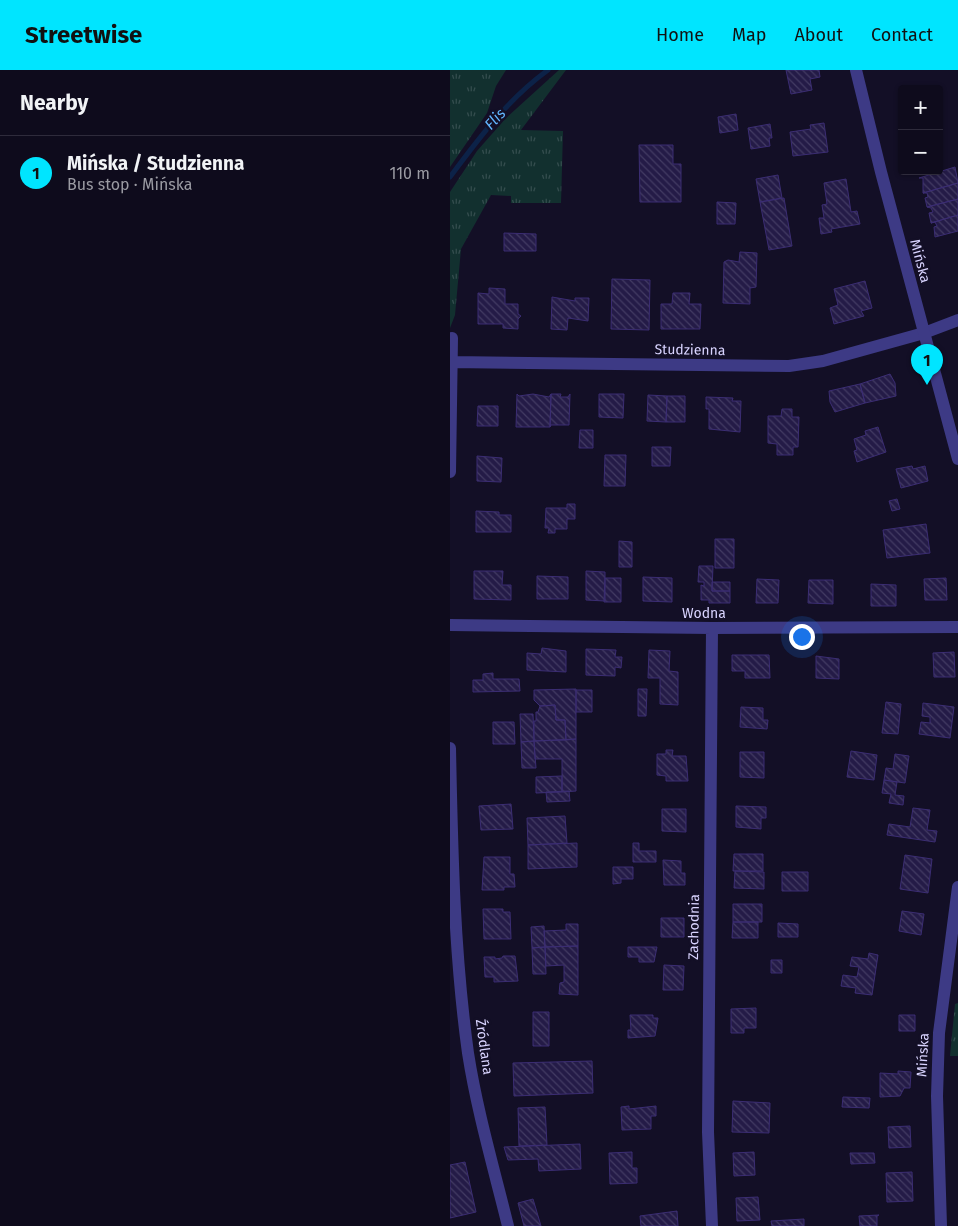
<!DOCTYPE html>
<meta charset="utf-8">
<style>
:root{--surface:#0e0b1c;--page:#171425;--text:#f1f3f6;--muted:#9b9ba3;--line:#2e2b3b;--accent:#00e5ff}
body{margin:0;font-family:"Fira Sans",sans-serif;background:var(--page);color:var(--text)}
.controls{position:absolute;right:15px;top:15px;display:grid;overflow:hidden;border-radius:5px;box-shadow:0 1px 4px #0004}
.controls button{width:45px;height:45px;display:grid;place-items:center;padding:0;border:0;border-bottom:1px solid var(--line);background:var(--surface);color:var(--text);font:25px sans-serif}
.you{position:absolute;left:351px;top:566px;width:18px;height:18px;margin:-12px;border:4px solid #fff;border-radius:50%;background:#1a73e8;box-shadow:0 0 0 8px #1a73e833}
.badge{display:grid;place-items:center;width:32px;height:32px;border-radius:50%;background:var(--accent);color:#111;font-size:16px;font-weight:700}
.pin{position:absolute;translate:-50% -41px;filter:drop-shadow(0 1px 2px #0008)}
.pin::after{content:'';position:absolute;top:26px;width:18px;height:15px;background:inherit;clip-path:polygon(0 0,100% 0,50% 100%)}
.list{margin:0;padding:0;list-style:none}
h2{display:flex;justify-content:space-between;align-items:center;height:65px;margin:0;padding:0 20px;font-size:21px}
h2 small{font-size:16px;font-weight:400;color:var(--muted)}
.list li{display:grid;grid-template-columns:32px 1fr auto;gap:15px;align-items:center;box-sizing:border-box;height:75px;padding:0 20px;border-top:1px solid var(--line)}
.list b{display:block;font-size:19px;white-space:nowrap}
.list p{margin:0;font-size:16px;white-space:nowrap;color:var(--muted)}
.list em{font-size:16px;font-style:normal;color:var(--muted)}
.map{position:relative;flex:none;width:508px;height:1156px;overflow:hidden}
header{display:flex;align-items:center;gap:30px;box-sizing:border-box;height:70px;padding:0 25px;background:var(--accent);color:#111}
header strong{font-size:24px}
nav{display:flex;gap:28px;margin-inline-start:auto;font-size:18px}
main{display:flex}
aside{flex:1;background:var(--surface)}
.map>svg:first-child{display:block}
.grass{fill:url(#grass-tufts)}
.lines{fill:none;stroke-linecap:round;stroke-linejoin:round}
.stream{stroke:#0c2248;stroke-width:5}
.building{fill:url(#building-back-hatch);stroke:#3b2d73}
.minor{stroke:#3d3a85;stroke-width:12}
.tertiary{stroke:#3d3a85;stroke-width:12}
.labels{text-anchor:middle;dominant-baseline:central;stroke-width:5;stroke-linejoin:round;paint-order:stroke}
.street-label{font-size:14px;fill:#d9d4ff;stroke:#130f26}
.water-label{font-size:15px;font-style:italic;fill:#62b6ff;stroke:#130f26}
</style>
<header>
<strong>Streetwise</strong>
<nav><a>Home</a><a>Map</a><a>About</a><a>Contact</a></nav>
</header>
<main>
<aside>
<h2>Nearby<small></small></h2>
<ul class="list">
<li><span class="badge">1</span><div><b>Mińska / Studzienna</b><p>Bus stop · Mińska</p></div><em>110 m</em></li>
</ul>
</aside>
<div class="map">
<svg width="508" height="1156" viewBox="0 0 508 1156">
<defs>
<pattern id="grass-tufts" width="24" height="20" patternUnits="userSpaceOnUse" patternTransform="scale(1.25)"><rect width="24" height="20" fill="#12302f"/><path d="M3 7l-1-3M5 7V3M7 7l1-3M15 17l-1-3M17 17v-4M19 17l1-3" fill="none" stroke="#344d4e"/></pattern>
<pattern id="building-back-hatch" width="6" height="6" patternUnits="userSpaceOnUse" patternTransform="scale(1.25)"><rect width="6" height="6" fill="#241b47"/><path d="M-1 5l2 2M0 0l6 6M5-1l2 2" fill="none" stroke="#433b63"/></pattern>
</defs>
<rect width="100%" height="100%" fill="#130f26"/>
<path class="grass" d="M0 0H56L46 16 37 43 0 97Z
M109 0H116L71 60 113 61 111 133H61V126L41 125 11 179 5 245 0 258V122L27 81 56 48Z
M508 933V986H500L505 934Z"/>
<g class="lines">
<path class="stream" d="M0 107C29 68 58 29 98 0"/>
</g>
<path class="building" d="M336 0H369L370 7 360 9 362 20 341 24Z
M286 44 288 60 270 63 268 47Z
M374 53 378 82 343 86 340 62 361 59 360 55Z
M320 54 322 68H319L320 76 301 79 298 58Z
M189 75H223V94H231V132H190Z
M505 97 508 113 473 123V108H469Z
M328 105 332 128 310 132 306 109Z
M396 109 401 142 407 141 410 154 381 159 382 162 371 164 369 148H374L372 135 377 134 374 113Z
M508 113V129L477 137 475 128 478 127 477 123H473Z
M334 128 342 176 319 180 310 132Z
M508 129V145L481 153 479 143 483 142 481 138 477 137Z
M267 132 286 133 285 154H267Z
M508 145V161L485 167 484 157 487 156 485 152 481 153Z
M54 163 86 164V181H54Z
M290 182 307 183 306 217 300 218V234L273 233 274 192 278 190 289 192Z
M162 209 200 210 199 260 161 259Z
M415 211 422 238 411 241 414 246 384 254 380 238 388 235 384 219Z
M39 218 55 219V234H68V244L71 246 68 249V259L53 258V254H28V223L39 224Z
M223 223H240L239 234H251L250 259H211V234H222Z
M102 227 125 231V228H139L138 251 118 248 117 260 101 259Z
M440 304 445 313 446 326 415 333 410 314Z
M410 314 415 333 385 342 380 332 379 321Z
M67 324 69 326 83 324 99 327 101 324 100 357H66Z
M101 324H111L110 327H118L120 324 119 355H101L100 357Z
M149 324H174L173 348 149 347Z
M198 325 217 326 216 352 197 351Z
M217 326H235V352H216Z
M256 327 283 328 282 331H291L290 362 259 359V339H256Z
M28 336H48V356H27Z
M332 339H342V347H349L348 377H343V385H327V374L318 373V346H331Z
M428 357 436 382 407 392 404 381 407 380 404 369 416 365 415 361Z
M130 360H143V378H129Z
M202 377H221L220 396H202Z
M155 385H176L175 416H154Z
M27 386 52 388 51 412 27 411Z
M462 396 463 399 475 396 478 411 451 418 446 399Z
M447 429 450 439 442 441 439 431Z
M117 434H125V449H117V459H105V463H98L99 458H95L96 438H117Z
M26 441 49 442V445H61V462H26Z
M476 454 480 483 437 488 433 460Z
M265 469H284V498H265Z
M169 471 182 472V497H169Z
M249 496H263L262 521H280V533H259V530H251V515L254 516V512H248Z
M24 501H53L52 515H61V530L24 529Z
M136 501 155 502V531L136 530Z
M87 506 118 507V529H87Z
M193 507 222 508V532L193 531Z
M155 508H171V532H154Z
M496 508 497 530H475L474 509Z
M307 509 329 510 328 533H306Z
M359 510H383V534L358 533Z
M262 512H280V521H262Z
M421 514 446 515V536H421Z
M92 578 116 581V602L77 600V583L91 584Z
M136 579 166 580 165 587H172L171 598 165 597V606L136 605Z
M199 580 220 581 219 601 228 602V635L210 634V608H198Z
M504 582 505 607H484L483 583Z
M282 585H319L320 608H295V601H282Z
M366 586 389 589V609L366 608Z
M43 603V609H69L70 621 23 622V610H33V604Z
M126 619V669L116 670 115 650H106L105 635 90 636 84 630V620Z
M188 619H197L196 646H188Z
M126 620H142V642H126Z
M436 632 451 634 448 664 432 663Z
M473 633 504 637 500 668 469 664 471 652 480 653V647L472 646Z
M105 635 106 650H115L116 670 84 671V651H86V642H88L90 636Z
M291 637 313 638V650H318L317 659 290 657Z
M70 644H83L84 671 71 672Z
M43 652H64L65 674H43Z
M126 669V721L112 722V689H85L84 671Z
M84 671 86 698H72L71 672Z
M216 680H223L222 686H236L238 711H216V706L207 705V684H216Z
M401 681 427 685 424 710 397 707Z
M290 682H314V708L290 707Z
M445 684 459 686 455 713 434 710 436 698 443 699Z
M112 706V722L86 723V707Z
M434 710 447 712 445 725 454 726 453 735 439 733 441 724 432 723Z
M119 721 120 731 97 732 96 722Z
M61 734 63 759 31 760 29 736Z
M286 736 316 737V748H311V759L286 757Z
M463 738 480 740 477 760 487 761 485 772 437 765 439 754 460 757Z
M212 739H236V762L212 761Z
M115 746 117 773 78 775 77 748Z
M127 773V797L78 799V775Z
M183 773H189V781H206V792H183Z
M284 784H313V801H283Z
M455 785 482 789 478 823 450 819Z
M34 787H60V804H64L65 817H54V820H32Z
M213 790 231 791V803H235V815H214Z
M163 797H183V809H171V813L163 814Z
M285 801 314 802V819L284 818Z
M332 802H358V821H332Z
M283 834H312V852H283Z
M33 839H53V842H60L61 869H34Z
M452 841 474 844 471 865 449 861Z
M211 848H234V867H211Z
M283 852H308V868H282Z
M328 853 348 854V867H328Z
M116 854H128V876L95 877 94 861 116 860Z
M94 856 95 877 82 878 81 857Z
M128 876V925L109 924 110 913 114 912V895L96 896 95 877Z
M95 877 96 904H83L82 878Z
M178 877H207L204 892H189V887H178Z
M419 883 428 885 422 925 405 923 406 918 391 916 393 905 407 907 409 897 400 896 402 887 418 889Z
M53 886H65L68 911 44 912V907H35L34 887H45V889L52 888Z
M321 890H332V903H321Z
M214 895 234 896 233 920H213Z
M306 938V958H294V963H281V939Z
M83 942H99V976H83Z
M180 945H203V948H208L205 966 178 968V960H181Z
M449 945H465V961H449Z
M142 991 143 1023 64 1026 63 993Z
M448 1001 461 1002 460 1018H454L450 1026 430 1027V1003L448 1004Z
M393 1027 420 1028 419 1038 392 1037Z
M283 1031 320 1033 319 1063 282 1062Z
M179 1036V1039L206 1036V1046H201V1059L172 1060 171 1037Z
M95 1037 97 1075 69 1076 68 1038Z
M460 1056 461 1077 439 1078 438 1057Z
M130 1074 131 1099 89 1101 88 1089 58 1090 54 1077Z
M182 1082V1098H187V1113L160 1114 159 1083Z
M304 1082 305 1105 284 1106 283 1083Z
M400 1083H424L425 1093 401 1094Z
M15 1092 26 1142 0 1148V1095Z
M462 1102 463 1131 437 1132 436 1103Z
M308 1127 310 1150 287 1151 286 1128Z
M83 1129 91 1156H74L68 1133Z
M227 1141 228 1156H191L190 1146Z
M429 1145 427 1146V1156H410L409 1146Z
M354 1149V1156H322L321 1151Z"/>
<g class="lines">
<path class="minor" d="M1 292 339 296 373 291 474 263 508 250
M0 402 2 268
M0 555 262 558 508 557
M0 678C2 779 4 882 18 983 27 1041 44 1099 58 1156
M262 1156 258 1062 262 558"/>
<path class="tertiary" d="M406 0 431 102 508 389
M491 1156 487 1026 489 963 508 817"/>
</g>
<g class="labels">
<g class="street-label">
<text transform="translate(470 191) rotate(75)">Mińska</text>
<text transform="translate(240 280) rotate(1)">Studzienna</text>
<text x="254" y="543">Wodna</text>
<text transform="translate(244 857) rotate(-89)">Zachodnia</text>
<text transform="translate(34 977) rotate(82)">Źródlana</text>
<text transform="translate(473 985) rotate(-87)">Mińska</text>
</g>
<g class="water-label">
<text transform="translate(45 49) rotate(-47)">Flis</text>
</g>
</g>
</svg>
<div class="controls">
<button>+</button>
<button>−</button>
</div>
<div class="you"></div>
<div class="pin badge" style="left:477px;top:315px">1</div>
</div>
</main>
